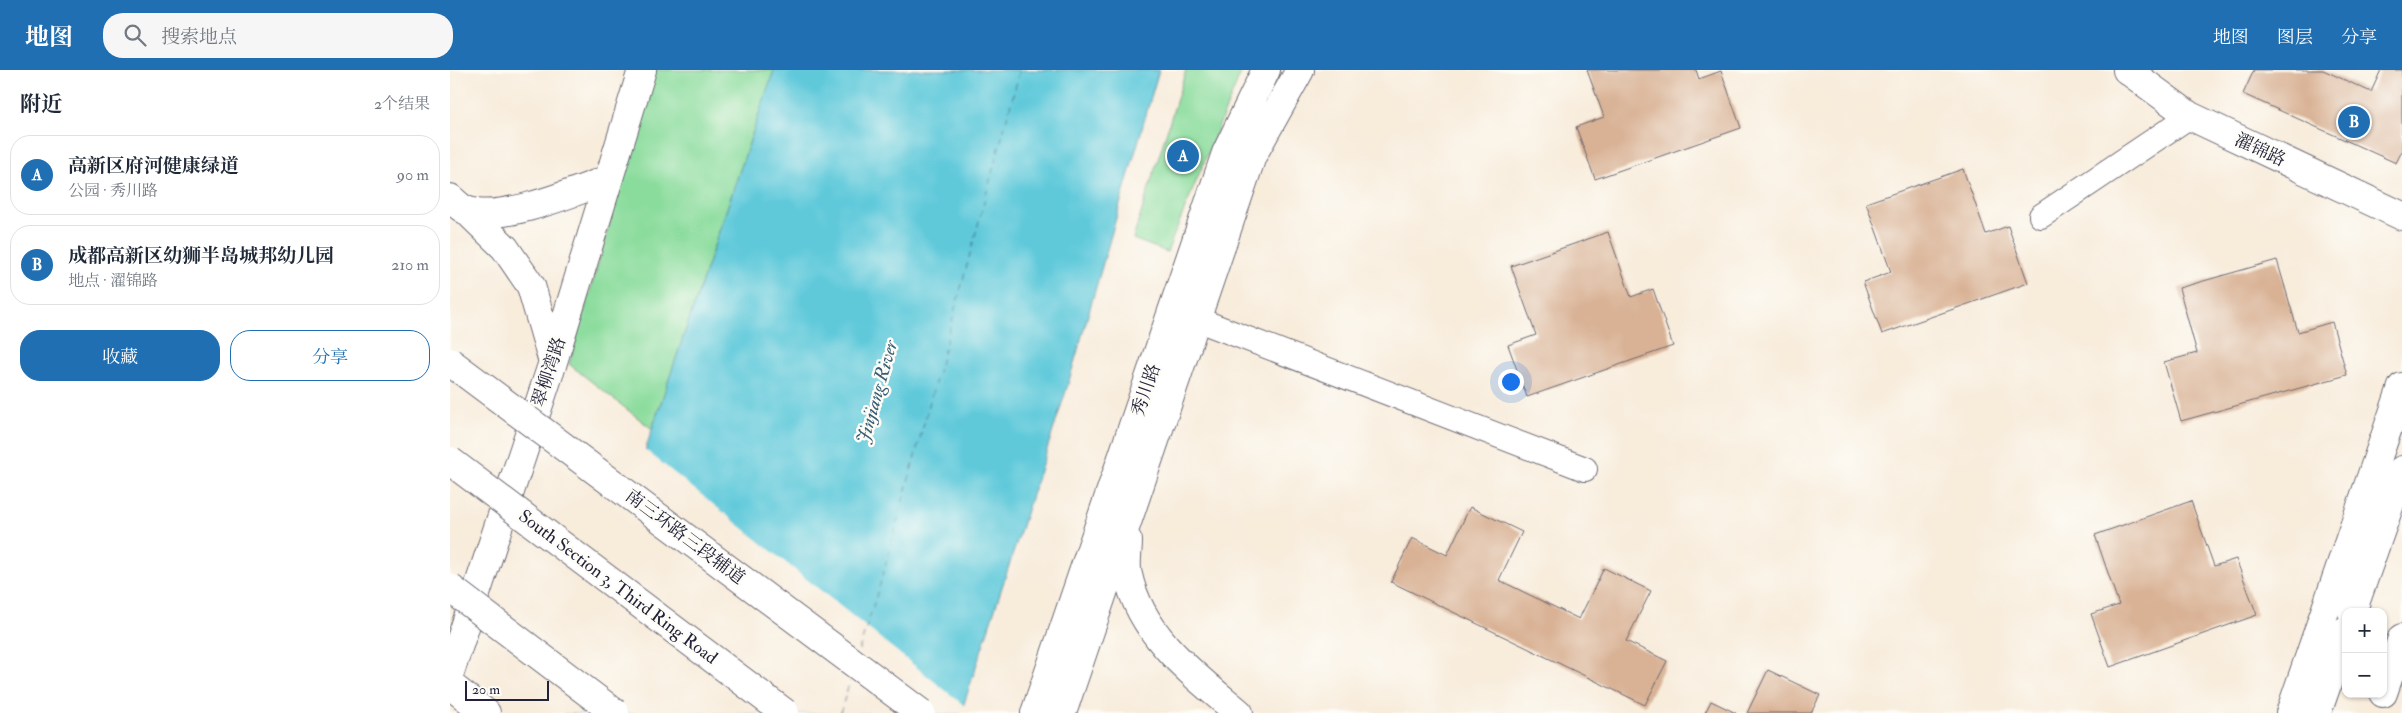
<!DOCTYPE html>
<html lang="zh">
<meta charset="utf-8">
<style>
:root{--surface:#fff;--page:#f6f6f7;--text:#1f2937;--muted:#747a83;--line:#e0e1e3;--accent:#1f6fb2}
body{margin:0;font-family:"IM FELL Double Pica","Noto Serif SC",serif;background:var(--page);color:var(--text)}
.controls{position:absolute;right:15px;bottom:15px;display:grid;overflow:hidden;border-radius:10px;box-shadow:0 1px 4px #0004}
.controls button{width:45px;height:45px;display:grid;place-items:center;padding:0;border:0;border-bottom:1px solid var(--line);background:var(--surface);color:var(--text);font:25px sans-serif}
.scale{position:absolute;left:15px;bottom:12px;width:84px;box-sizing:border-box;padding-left:5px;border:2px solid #22223b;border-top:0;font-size:14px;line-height:18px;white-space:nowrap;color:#22223b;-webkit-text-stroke:4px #fdfcf7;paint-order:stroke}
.you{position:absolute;left:1060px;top:311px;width:18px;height:18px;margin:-12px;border:4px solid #fff;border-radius:50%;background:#1a73e8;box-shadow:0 0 0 8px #1a73e833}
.badge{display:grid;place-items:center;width:32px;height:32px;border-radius:50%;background:var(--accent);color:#fff;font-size:16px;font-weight:700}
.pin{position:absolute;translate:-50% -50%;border:2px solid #fff;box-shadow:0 1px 5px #0006}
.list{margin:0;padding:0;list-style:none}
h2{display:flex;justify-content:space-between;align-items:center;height:65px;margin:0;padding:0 20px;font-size:21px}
h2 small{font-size:16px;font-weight:400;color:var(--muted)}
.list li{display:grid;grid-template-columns:32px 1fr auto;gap:15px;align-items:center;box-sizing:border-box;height:80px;margin:0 10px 10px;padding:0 10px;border:1px solid var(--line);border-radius:20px}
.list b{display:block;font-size:19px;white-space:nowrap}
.list p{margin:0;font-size:16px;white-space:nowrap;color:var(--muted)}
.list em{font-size:16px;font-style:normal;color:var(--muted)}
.actions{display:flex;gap:10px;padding:15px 20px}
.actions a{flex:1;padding:11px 0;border:1px solid var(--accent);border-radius:20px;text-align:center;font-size:18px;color:var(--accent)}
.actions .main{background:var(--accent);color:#fff}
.icon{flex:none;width:28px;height:28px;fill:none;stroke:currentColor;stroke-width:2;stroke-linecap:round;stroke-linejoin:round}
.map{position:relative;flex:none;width:1952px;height:643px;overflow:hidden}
header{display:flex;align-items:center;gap:30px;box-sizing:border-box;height:70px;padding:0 25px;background:var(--accent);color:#fff}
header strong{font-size:24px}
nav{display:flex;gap:28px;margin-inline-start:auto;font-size:18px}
.search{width:350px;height:45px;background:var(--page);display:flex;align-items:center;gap:12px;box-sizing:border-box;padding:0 18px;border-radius:20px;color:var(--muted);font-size:19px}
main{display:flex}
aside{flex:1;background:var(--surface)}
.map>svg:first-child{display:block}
.green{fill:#8adc9c;stroke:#567f6c}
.water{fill:#5fc9da;stroke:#40768a}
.pier{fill:#f8ecdb}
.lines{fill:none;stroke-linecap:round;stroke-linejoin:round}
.ferry{stroke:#375c73;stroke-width:1;stroke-dasharray:6 5;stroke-linecap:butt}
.building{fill:#d9b295}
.street-casing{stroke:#6d6973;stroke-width:26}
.secondary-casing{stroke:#6d6973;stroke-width:30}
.highway-casing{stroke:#6d6973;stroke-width:30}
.street{stroke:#fff;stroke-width:24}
.secondary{stroke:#fff;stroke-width:28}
.highway{stroke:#fff;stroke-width:28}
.secondary-bridge-casing{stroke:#6d6973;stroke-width:30;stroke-linecap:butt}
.highway-bridge-casing{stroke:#6d6973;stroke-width:30;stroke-linecap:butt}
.secondary-bridge{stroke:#fff;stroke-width:28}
.highway-bridge{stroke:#fff;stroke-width:28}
.labels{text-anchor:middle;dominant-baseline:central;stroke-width:5;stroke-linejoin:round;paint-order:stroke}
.street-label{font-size:18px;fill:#22223b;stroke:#fdfcf7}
.water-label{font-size:19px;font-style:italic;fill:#375c73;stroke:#fdfcf7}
</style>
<header>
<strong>地图</strong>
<div class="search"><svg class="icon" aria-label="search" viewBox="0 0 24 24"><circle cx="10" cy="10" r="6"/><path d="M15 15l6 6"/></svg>搜索地点</div>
<nav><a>地图</a><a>图层</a><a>分享</a></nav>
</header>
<main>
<aside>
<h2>附近<small>2个结果</small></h2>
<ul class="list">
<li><span class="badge">A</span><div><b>高新区府河健康绿道</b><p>公园 · 秀川路</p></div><em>90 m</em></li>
<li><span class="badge">B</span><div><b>成都高新区幼狮半岛城邦幼儿园</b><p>地点 · 濯锦路</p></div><em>210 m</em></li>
</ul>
<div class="actions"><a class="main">收藏</a><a>分享</a></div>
</aside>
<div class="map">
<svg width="1952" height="643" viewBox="0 0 1952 643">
<rect width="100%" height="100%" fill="#fdfcf7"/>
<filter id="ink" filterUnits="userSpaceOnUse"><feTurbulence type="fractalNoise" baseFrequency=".02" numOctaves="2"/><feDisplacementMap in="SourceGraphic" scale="10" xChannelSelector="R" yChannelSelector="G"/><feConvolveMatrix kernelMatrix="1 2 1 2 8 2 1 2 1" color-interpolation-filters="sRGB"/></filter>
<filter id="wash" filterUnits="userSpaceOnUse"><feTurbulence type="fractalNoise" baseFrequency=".0096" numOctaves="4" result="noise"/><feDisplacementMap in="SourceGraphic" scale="20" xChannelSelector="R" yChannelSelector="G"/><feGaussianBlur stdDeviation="1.12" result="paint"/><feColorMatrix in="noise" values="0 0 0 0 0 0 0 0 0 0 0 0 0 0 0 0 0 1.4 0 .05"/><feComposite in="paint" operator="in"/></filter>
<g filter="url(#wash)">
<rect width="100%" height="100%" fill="#f8ecdb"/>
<path class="green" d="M204 0H324L202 359 119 294Z
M736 0H792L717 182 683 169Z"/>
<path class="water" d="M324 0H709L616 321 511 643H113L202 359Z"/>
<path class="pier" d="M193 378 516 637 514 643H111Z"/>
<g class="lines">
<path class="ferry" d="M409 580 432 508 570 0
M390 643 401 608"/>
</g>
<g id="blocks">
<path class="building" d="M1137 0H1246L1249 9 1271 1 1291 58 1145 109 1126 57 1154 47Z
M1804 0H1873L1921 22 1931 0H1952V81L1946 93 1793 24Z
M1513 99 1536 164 1558 156 1578 213 1432 264 1413 212 1441 202 1416 133Z
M1158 162 1181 227 1203 219 1223 276 1077 327 1058 275 1086 265 1061 196Z
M1827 190 1848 262 1882 252 1897 305 1731 351 1714 292 1747 283 1729 218Z
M1741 431 1764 496 1786 489 1807 545 1660 597 1641 544 1669 535 1645 465Z
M1020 437 1072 462 1049 510 1129 549 1154 498 1201 521 1176 571 1217 591 1195 635 941 512 962 468 997 485Z
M1318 600 1370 625 1361 643H1297Z
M1261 631 1286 643H1255Z"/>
</g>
</g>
<g filter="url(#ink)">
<use href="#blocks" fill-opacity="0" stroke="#6d6973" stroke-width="1"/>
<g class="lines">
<defs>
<path id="street" d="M1591 146 1740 46
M746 249 1135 399"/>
<path id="secondary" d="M1677 0 1740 46 1952 146
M0 128C5 132 10 138 16 140 48 154 127 121 159 109
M16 140 55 178 81 216 103 292
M678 471C678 481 675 495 678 505 691 566 744 605 789 643
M0 602 103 292 192 0
M0 615 36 643
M585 643 776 83 816 0
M612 643 802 86 850 0
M1840 643 1952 317"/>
<path id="highway" d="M1902 542 1952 400
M1933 623 1952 568
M1867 643 1896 560"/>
</defs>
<use href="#street" class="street-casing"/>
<use href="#secondary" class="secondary-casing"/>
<use href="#highway" class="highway-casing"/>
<use href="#street" class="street"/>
<use href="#secondary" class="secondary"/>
<use href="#highway" class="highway"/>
<defs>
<path id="secondary-bridge" d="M0 292 471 643"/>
<path id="highway-bridge" d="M0 391 335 643
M0 518 165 643"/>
</defs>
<use href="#secondary-bridge" class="secondary-bridge-casing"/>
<use href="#highway-bridge" class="highway-bridge-casing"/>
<use href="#secondary-bridge" class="secondary-bridge"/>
<use href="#highway-bridge" class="highway-bridge"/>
</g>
</g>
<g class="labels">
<g class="street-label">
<text transform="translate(1810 80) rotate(25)">濯锦路</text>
<text transform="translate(99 302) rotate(-72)">翠柳湾路</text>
<text transform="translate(696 320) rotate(-71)">秀川路</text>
<text transform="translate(235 467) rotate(37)">南三环路三段辅道</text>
<text transform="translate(168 517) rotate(37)">South Section 3, Third Ring Road</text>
</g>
<g class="water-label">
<text transform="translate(427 322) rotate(-74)">Jinjiang River</text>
</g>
</g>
</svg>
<div class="controls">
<button>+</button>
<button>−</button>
</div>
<div class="scale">20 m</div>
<div class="you"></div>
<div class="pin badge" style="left:733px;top:86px">A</div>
<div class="pin badge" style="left:1904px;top:52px">B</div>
</div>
</main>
